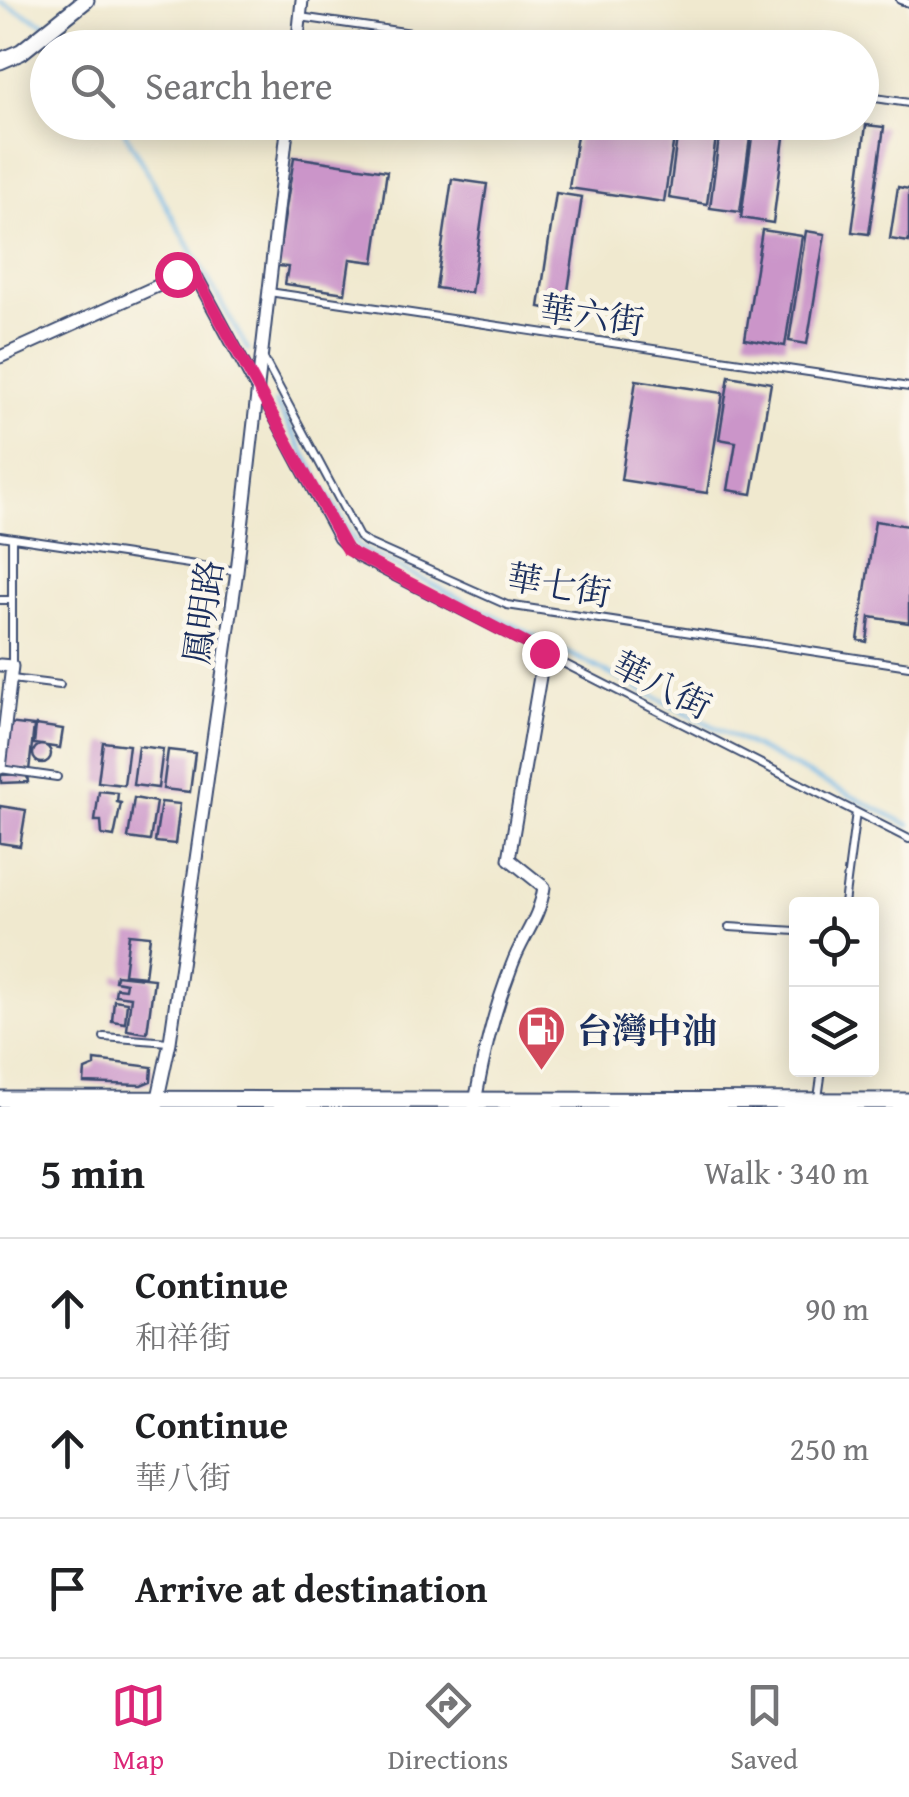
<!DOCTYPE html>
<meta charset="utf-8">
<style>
:root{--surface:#fff;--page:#f2f2f2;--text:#202124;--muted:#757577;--line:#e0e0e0;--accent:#db2777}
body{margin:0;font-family:"Gentium Book Plus","Noto Serif TC",serif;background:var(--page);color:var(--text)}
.controls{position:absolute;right:30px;bottom:30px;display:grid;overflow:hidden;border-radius:10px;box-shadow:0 5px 25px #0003}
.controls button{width:90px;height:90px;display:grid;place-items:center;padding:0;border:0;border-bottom:2px solid var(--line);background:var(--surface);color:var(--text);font:50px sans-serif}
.stop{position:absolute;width:30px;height:30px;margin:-22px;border:8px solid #db2777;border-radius:50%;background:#fff}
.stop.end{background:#db2777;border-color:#fff;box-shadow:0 2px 10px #0008}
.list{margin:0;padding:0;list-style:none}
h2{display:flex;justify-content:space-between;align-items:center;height:130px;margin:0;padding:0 40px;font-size:42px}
h2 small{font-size:32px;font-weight:400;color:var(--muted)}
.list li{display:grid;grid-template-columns:65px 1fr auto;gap:30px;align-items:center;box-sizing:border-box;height:140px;padding:0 40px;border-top:2px solid var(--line)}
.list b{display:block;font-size:38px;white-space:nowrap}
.list p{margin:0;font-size:32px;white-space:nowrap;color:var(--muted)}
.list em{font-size:32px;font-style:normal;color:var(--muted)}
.icon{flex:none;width:55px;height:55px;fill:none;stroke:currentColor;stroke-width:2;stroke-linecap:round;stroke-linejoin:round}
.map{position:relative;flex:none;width:909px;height:1107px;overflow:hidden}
.search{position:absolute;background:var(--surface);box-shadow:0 5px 25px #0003;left:30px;right:30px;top:30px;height:110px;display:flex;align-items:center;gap:25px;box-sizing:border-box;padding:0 35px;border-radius:55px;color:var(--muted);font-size:38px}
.sheet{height:550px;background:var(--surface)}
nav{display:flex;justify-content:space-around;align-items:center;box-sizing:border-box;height:140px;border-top:2px solid var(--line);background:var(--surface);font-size:28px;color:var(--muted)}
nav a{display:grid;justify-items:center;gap:5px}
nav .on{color:var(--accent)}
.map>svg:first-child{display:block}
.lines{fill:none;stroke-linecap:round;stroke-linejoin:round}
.stream{stroke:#6fb6e6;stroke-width:4}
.building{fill:#cb95c9}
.lane-casing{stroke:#3b4b6f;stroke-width:10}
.street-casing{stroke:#3b4b6f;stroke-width:15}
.secondary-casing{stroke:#3b4b6f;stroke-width:19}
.lane{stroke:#fff;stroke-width:6}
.street{stroke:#fff;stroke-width:11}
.secondary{stroke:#fff;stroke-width:15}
.route{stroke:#db2777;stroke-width:12}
.labels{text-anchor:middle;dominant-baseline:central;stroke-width:9;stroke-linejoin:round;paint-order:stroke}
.street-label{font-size:35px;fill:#1b2f5e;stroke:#fbf7ec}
.poi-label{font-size:35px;font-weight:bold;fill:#1b2f5e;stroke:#fbf7ec;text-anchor:start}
</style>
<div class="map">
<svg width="909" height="1107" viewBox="0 0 909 1107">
<rect width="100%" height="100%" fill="#fbf7ec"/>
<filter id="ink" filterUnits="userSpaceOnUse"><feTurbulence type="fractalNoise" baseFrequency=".01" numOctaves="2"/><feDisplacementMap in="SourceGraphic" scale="20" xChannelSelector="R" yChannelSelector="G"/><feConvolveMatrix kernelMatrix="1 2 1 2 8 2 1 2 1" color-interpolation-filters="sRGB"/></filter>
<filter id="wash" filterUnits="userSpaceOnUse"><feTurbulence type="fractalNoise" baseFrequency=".0048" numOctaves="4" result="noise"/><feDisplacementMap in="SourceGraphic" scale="40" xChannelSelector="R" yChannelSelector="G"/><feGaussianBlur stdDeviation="2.25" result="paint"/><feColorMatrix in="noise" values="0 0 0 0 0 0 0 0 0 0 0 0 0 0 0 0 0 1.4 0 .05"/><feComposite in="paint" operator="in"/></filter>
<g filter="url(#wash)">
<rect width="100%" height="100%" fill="#f0e9cf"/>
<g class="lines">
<path class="stream" d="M0 2 47 25
M55 31 73 48
M119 122 248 350
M275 402 358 547 909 825"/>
</g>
<g id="blocks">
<path class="building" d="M579 122H627L675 131 664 202 569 188Z
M679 122H718L707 204 669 198Z
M721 122 752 123 740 212 710 208Z
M754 122H786L773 223 741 218Z
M866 125 884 127 869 234 852 232Z
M294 157 387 171 374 262 350 259 345 293 285 284 288 267 277 266Z
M452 179 487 184 471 293 436 288Z
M898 187 909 189V242L890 239Z
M556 193 582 197 565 311 539 307Z
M762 230 802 236 785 346 745 339Z
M806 231 825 234 807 344 789 341Z
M729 376 771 383 752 494 728 490 736 442 719 439Z
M636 380 723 393 707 493 621 480Z
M875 521 909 526V623L870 617 867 642 858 640Z
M8 723 34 726 29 771 8 769 3 762Z
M36 725 63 729 60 748 34 744Z
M103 742 129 745 124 785 98 782Z
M33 754a9 9 0 1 1 18 0a9 9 0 1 1-18 0Z
M138 746 163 749 158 788 133 785Z
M168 750 195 753 190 792 163 789Z
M27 774 28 782 1 783V775Z
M99 791 118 793 117 802 121 803 114 837 102 835 101 821H95Z
M134 798 156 802 150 841 128 838Z
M161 802 180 804 175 844 155 842Z
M0 806 26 810 20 846 0 843Z
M129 934 150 936 145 976 124 974Z
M116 975 154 979 147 1033 127 1030 131 997 115 995 116 988 125 989 126 983 115 981Z
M114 1000 127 1002 125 1023 112 1021Z
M95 1060 152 1067 151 1081 141 1085 84 1083 85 1070 95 1066Z"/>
</g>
</g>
<g filter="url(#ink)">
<use href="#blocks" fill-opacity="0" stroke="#3b4b6f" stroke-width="2.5"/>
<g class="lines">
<defs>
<path id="lane" d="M900 0 909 3
M300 17 516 48
M862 96 909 103
M269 292 909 387
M263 357 359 537 368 543 507 605 909 666
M259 392 337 539 357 558 909 839
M0 536 236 571
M12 538V664
M0 600H12
M12 679 60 685
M0 769 57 777
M844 904 856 812
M729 927 796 931
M104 1037 169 1042
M818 1098 822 1070"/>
<path id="street" d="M297 48 302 0
M0 357 186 273 197 278 256 387
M0 665 12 666 0 768
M156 1107 170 1042 237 571 288 122
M474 1107C484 1054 492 1016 512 965 522 937 540 918 544 887L509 859 544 653"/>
<path id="secondary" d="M0 61 21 52 86 0
M0 1099 909 1101"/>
</defs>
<use href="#lane" class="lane-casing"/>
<use href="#street" class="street-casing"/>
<use href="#secondary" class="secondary-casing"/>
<use href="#lane" class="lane"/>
<use href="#street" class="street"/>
<use href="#secondary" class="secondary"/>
</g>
</g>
<g class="lines" filter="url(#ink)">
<path class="route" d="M177 274 197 278 347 550 544 653"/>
</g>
<defs>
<symbol id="fuel-pin" viewBox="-11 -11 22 30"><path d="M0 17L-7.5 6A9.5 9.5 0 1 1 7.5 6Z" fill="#d1495b" stroke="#fbf7ec"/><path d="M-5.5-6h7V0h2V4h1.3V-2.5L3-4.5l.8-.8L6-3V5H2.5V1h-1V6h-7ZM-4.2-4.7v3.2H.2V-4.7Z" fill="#fff"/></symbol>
</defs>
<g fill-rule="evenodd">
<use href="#fuel-pin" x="514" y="1002" width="55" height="75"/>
</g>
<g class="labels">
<g class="street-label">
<text transform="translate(592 315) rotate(8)">華六街</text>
<text transform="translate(559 585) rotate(10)">華七街</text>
<text transform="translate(203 612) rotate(-82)">鳳明路</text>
<text transform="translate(662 685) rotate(27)">華八街</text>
</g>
<g class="poi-label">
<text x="577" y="1030">台灣中油</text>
</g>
</g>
</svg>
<div class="controls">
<button><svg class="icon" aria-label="locate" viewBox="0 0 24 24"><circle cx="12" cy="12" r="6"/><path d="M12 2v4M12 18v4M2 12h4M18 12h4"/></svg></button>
<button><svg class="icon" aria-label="layers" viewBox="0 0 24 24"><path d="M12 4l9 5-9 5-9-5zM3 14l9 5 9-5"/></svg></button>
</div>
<div class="stop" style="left:177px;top:274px"></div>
<div class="stop end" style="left:544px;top:653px"></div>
<div class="search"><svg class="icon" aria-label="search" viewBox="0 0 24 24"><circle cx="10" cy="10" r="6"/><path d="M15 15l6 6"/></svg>Search here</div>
</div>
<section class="sheet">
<h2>5 min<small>Walk · 340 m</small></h2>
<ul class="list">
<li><svg class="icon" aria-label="ahead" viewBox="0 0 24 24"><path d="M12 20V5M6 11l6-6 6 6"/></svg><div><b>Continue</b><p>和祥街</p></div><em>90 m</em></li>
<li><svg class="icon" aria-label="ahead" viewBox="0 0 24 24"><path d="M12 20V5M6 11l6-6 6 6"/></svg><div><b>Continue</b><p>華八街</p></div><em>250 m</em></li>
<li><svg class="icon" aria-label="arrive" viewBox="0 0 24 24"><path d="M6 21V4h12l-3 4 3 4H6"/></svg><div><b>Arrive at destination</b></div></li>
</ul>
</section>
<nav>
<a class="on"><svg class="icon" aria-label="map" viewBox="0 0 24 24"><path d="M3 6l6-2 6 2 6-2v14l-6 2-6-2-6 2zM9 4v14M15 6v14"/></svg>Map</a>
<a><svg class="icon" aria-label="directions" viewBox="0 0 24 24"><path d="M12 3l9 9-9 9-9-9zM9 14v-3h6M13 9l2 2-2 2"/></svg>Directions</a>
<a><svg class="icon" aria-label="saved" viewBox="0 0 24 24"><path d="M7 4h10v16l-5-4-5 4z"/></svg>Saved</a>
</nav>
